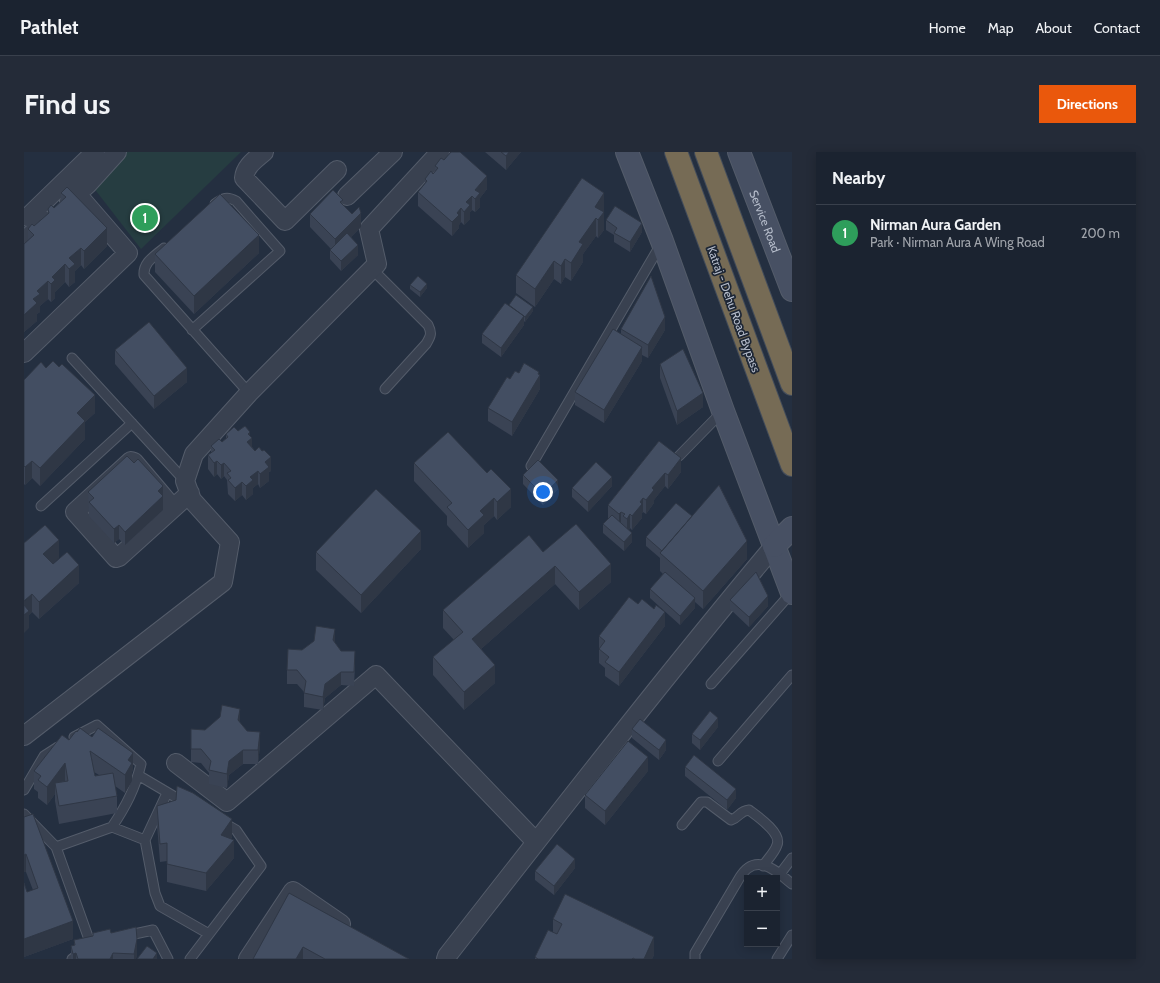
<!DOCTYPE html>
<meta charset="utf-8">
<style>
:root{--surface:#1b2330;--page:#242b38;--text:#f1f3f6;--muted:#a0a4ab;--line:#39404c;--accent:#ea580c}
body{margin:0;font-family:Cabin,sans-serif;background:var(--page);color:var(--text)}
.controls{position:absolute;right:12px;bottom:12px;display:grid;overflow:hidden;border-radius:0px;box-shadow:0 2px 10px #0003}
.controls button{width:36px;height:36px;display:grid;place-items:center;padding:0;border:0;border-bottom:1px solid var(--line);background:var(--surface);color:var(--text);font:20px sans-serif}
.you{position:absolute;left:519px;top:340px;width:14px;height:14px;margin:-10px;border:3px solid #fff;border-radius:50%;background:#1a73e8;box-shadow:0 0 0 6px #1a73e833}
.badge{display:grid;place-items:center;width:26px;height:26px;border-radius:50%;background:var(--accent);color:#fff;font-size:13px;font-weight:700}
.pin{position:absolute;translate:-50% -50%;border:2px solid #fff;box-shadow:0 1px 4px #0006}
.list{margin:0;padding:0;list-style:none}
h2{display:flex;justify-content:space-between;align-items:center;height:52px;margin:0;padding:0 16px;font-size:17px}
h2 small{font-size:13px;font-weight:400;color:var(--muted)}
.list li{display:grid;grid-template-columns:26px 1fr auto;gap:12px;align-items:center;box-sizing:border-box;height:56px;padding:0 16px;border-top:1px solid var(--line)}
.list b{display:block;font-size:15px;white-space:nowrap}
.list p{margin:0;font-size:13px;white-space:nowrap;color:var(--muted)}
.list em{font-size:13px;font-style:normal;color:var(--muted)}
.map{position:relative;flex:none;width:768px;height:807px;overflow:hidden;border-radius:0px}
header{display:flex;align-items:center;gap:24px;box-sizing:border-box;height:56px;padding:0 20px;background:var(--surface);border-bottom:1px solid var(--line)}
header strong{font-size:19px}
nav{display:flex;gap:22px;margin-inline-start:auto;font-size:14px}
.intro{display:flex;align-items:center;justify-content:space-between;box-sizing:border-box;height:96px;padding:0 24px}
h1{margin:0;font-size:28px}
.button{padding:10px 18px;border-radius:0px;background:var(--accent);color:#fff;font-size:14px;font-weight:700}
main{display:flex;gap:24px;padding:0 24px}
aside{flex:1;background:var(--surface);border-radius:0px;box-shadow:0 2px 10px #0003}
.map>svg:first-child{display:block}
.green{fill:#263d41}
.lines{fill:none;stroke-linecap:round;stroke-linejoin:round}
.lane-casing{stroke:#545c6a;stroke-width:11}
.street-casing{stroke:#545c6a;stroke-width:20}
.secondary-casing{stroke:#545c6a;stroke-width:24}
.highway-casing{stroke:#434c5a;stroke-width:24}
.lane{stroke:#394150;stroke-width:9}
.street{stroke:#394150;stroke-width:18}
.secondary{stroke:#475063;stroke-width:22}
.highway{stroke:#766b55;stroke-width:22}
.wall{fill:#3a4354;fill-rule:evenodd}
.shaded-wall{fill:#2f3745}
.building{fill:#434e62;stroke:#2f3745}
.labels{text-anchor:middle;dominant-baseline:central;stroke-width:3.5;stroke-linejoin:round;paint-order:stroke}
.street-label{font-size:12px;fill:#b5bcca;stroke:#1d2635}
</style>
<header>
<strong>Pathlet</strong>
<nav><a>Home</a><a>Map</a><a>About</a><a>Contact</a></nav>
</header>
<div class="intro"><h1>Find us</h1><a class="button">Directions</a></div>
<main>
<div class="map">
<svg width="768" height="807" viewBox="0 0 768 807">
<rect width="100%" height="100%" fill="#242f40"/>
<path class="green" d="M101 0H217L117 97 69 35Z"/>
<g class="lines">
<defs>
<path id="lane" d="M140 96C131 104 119 110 120 123L225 241
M348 117 404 173C408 181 407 184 402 192L361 237
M168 178 256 99 212 49C203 44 199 46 191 52
M48 206 161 329
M655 304 698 260
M507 314 637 92
M17 354 108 271
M687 532 768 440
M50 585 73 573 117 612C111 637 102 654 88 675
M694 609 768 523
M114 623 163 652
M0 638 20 604 34 595
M0 662 32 695 67 793 48 807
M658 673 677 650H683L707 668C716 665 715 659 725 658 733 664 758 681 753 693 751 700 743 708 739 714
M121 688 131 741 136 754 185 782
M32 695 88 675 121 688 143 641
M756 722 768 706
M101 784 129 778 144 807
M166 807 237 714 212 678 198 670
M671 807V801L716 725C718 722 721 718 724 716 739 705 757 723 768 732
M753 807 768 783"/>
<path id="street" d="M240 0C232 7 221 14 220 26L261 69 313 18
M323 44 369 0
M45 49 64 32 93 0
M4 65 71 0
M0 89 22 69
M0 201 104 101 53 42
M149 356 110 310 107 309 51 360 92 406 95 405 166 341
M0 584 199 430 206 390 168 348 161 329 170 302 225 241 353 112 345 77 416 0
M152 611 203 650 352 523 512 690
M224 807 269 739 317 772
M422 807 423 804C531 666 638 528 750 394"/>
<g id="secondary">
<path d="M603 0 638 89 699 259 768 441"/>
<path id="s1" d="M715 0 768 138"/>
<path d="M750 394 768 376"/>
</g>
<path id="highway" d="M652 0 768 313
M682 0 768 232"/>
</defs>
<use href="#lane" class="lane-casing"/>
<use href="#street" class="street-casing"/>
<use href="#secondary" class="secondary-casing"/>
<use href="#highway" class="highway-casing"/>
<use href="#lane" class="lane"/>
<use href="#street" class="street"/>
<use href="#secondary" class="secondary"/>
<use href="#highway" class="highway"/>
</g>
<path class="wall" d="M461 0H497L482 18Z
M411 14 463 37 456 46V55L451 60 448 58 446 60V67L440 73 437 70 435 73V76L428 84 394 54V40L401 32V27L409 22 411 19Z
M43 35 83 94 60 117 57 113 51 119V130L45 135 41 130 31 140V146L27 150 24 147 16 154V160L13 162V169L0 180V92L4 88V77L10 74 24 62V57L30 56 37 49V41Z
M319 53 337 75 327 85 334 103 317 119 306 107V98L307 97 286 75V62Z
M580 59 579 60 580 78 574 86 572 84 559 102V110L547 129 541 125 537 132 530 127 511 155 492 141V123Z
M582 68 618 80 606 100 590 90V83L582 78Z
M235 101 170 162 131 120V102Z
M386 133 403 136 396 145 386 137Z
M485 153 509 159 501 170 500 169V173L477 205 458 191V182Z
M597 177 641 178 624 206 618 203V209L580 271 551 253V240L597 182Z
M91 198 163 230 130 257 91 212Z
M636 212 679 255 653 273 636 226Z
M22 216 71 261 61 270V287L16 334 8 326 1 333 0 332V228Z
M495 221 515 223 516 237 488 284 464 269V256L486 227Z
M214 279 226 284 228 295 247 319 245 320V329L236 336 234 332 229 336V342L222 348 218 343 211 349 204 342 203 328 200 324 197 327 193 322 190 325 184 317V303L187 301V294L198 290 202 287V282Z
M424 280 487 355 473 368 470 364 460 373V381L444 396 423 373V364L390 329V311Z
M635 289 657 320 644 337 641 334 630 348V351L622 362 619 360 618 361V366L608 378 606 376 605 378 608 390 600 399 579 381V372L584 367V353Z
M110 311 139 334V358L101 393 95 387 90 391 65 364 64 340Z
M499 323 534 337 519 353 499 332Z
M588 334 564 360 548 345V336Z
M668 364 723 407 679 457 671 450V456L656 473 626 446V437L639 422 636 419V406L622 394V385Z
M0 391 35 406 28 412 55 431 15 467 8 460 5 463V476Z
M397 397 337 461 292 418V400Z
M519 400 587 430 555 458 531 432 457 497 471 531 440 558 409 523V505L430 488 419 476V458Z
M706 448 744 454 725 475 706 457Z
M641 474 595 534 581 524V516L575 511V484Z
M311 491 317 499 331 513 330 534 317 533 301 546 299 558 280 555V540L273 532H263V518L278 498Z
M216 571 236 593 234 612H219L205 623 203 636 185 632V621L177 611 167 610V597L181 578Z
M694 575 676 598 668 591V582Z
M608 577 642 598 635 608 608 586Z
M53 580 68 585 109 618 108 620V629L101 641 91 634 93 644V661L35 672 31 649V642L23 653 14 646V640L10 637V619ZM70 620 75 623 71 624Z
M661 615 712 646 703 658 661 624Z
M624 619 581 673 561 656V643Z
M133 654 208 685 207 687 210 706 182 739 143 730V709L136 710 133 672Z
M0 665 49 787 0 805V731L3 740 9 738 2 720Z
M551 716 530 743 511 728V719Z
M265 741 385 807H229Z
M529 767 630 803 628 807H511V805L529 780Z
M112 775V807H47V794H50V788L69 784V781H87Z"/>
<path class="shaded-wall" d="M485 0H497L482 18V4Z
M463 24V37L456 46V55L451 60V38Z
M580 41V59L574 68 572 66V84L559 102V110L547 129V111L555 90 571 55Z
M448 44V58L446 60V67L440 73V60L442 50Z
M437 56V70L435 73V76L428 84V70L433 61Z
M580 60V78L574 86V68Z
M337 61V75L311 101V87Z
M618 71V80L606 100V90Z
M83 76V94L60 117V99Z
M235 83V101L170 162V144Z
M334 93V103L317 119V109Z
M57 96V113L51 119V130L45 135V106Z
M541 107V125L537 132V114Z
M530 109V127L511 155V137Z
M41 112V130L31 140V146L27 150V132L28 125Z
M24 129V147L16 154V160L13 162V169L0 180V163L9 147 13 139Z
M403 132V136L396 145V140Z
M509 155V159L501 170V165Z
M500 164V173L477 205V196Z
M641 165V178L624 206V193Z
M618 195V209L580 271V258Z
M163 216V230L130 257V244Z
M515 220V225L516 223V237L488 284V270Z
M679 241V255L653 273V259Z
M71 243V261L61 270V287L16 334V316L53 261Z
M226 280V288L228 286V300L223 290 224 282Z
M247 305V319L245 320V329L236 336V322L241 310Z
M657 306V320L644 337V323Z
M8 309V326L1 333V315Z
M193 309V322L190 325V311Z
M200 311V324L197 327V313Z
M234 319V332L229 336V342L222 348V334L226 325Z
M641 321V334L630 348V351L622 362V348L628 336Z
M588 325V334L564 360V350Z
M534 328V337L519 353V343Z
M218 330V343L211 349V336Z
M139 334V358L101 393V380L134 339Z
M487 337V355L473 368V350Z
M470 346V364L460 373V381L444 396V378L456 359Z
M619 346V360L618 361V366L608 378V364L616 350Z
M597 360V374L595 376V362Z
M606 362V376L603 381V367Z
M95 373V387L90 391V377Z
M397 379V397L337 461V443Z
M608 381V390L600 399V390Z
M35 388V406L19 420V402Z
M723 389V407L679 457V439Z
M587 412V430L555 458V440Z
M55 413V431L15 467V450Z
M531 414V432L448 505V487Z
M8 442V460L5 463V476L0 481V449Z
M744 444V454L725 475V465Z
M671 446V456L656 473V464Z
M641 460V474L595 534V520Z
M311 477V491L309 488Z
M471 513V531L440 558V540Z
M317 520V533L301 546 299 558V545L301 532Z
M216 557V570L214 582V568Z
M694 566V575L676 598V588Z
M236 580V593L234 612V598Z
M642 588V598L635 608V598Z
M219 598V612L205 623 203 636V622L205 609Z
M109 601V618L108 620V629L101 641V623L104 608Z
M624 605V619L581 673V659Z
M41 611V629L31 631V642L23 653V635Z
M712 637V646L703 658V648Z
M208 667V685L197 700V683Z
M210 688V706L182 739V721Z
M2 702V720H0V703Z
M551 707V716L530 743V734Z
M49 769V787L0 805V787Z
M630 785V803L628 807H620Z
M113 787V805L112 807H110V802Z
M279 795V807H272Z
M52 801V807H49V802Z
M89 801V807H86Z
M133 801V807H129Z"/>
<path class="building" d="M427 0H436L463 24 451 38 456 41 451 47 448 44 442 50 446 53 440 60 437 56 433 61 435 63 428 70 394 40 403 29 401 27 407 19 409 22 414 16 411 14 417 6 420 8Z
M477 0H485L482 4Z
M558 26 580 41 571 55 580 60 574 68 572 66 555 90 559 92 547 111 541 107 537 114 530 109 511 137 492 123Z
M43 35 83 76 60 99 57 96 45 106 51 112 45 117 41 112 28 125 31 128 27 132 24 129 13 139 16 142 9 147 13 151 0 163V92L10 83 4 77 8 72 10 74 25 61 24 57 27 53 30 56 42 45 37 41Z
M309 38 319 48 316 50 328 62 335 55 337 61 311 87 286 62Z
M196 42 235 83 170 144 131 102Z
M591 54 618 71 606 90 590 81 593 76 582 68Z
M323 81 334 93 317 109 306 98Z
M394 124 403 132 396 140 386 133Z
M627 124 641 165 624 193 597 177Z
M492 143 509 155 501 165 485 153Z
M481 151 500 164 477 196 458 182Z
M125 170 163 216 130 244 91 198Z
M589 177 618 195 580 258 551 240Z
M659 197 679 241 653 259 636 212Z
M29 209 35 215 38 212 71 243 53 261 61 269 16 316 8 309 1 315 0 314V228L17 210 22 216Z
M500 211 515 220 514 222 516 223 488 270 464 256 483 225 486 227 491 219 495 221Z
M221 274 226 280 224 282 228 286 223 290 231 299 235 295 238 299 240 298 247 305 241 310 245 315 236 322 234 319 226 325 229 328 222 334 218 330 211 336 204 328 207 326 203 321 207 319 200 311 197 313 193 309 190 311 184 303 191 298 187 294 195 287 198 290 204 285 202 282 210 275 214 279Z
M424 280 463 321 467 317 487 337 473 350 470 346 456 359 460 363 444 378 423 355 428 351 390 311Z
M635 289 657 306 644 323 641 321 628 336 630 338 622 348 619 346 616 350 618 352 608 364 606 362 603 367 599 364 601 362 597 360 595 362 584 353Z
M103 304 110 311 114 307 139 334 134 339 139 344 101 380 95 373 90 377 65 350 70 346 64 340Z
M514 308 534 328 519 343 499 323Z
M572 310 588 325 564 350 548 336Z
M695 333 723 389 679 439 636 401Z
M352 337 397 379 337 443 292 400Z
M652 351 668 364 638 399 622 385Z
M588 363 608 381 600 390 579 372Z
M552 372 587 412 555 440 531 414 448 487 471 513 440 540 409 505 439 480 419 458 505 383 519 400Z
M21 373 35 388 19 402 29 412 43 400 55 413 15 450 8 442 0 449V391Z
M641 420 671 446 656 464 626 437Z
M732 420 744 444 725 465 706 448Z
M605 445 614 452 618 447 630 457 632 453 641 460 595 520 581 510 585 505 575 497 581 489 575 484Z
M0 453 5 459 0 463Z
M292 474 311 477 309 488 317 499H331L330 520H317L301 532 299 545 280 541 282 529 273 518H263L264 497 278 498 290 489Z
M198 553 216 557 214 568 223 579 236 580 234 598H219L205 609 203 622 185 618 187 609 177 597H167V577L181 578 196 565Z
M686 559 694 566 676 588 668 582Z
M616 567 642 588 635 598 608 577Z
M56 576 68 585 74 576 109 601 104 608 108 611 101 623 66 599 71 624 89 621 93 644 35 654 31 631 44 629 41 611 23 635 14 628 17 624 10 619 38 583 45 588 52 579 53 580Z
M604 589 624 605 581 659 561 643Z
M670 603 712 637 703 648 661 615Z
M153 634 169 641 208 667 197 683 210 688 182 721 143 712V691L136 692 133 654 152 648Z
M9 662 49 769 0 787V731L3 740 14 736 2 702 0 703V665Z
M533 692 551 707 530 734 511 719Z
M265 741 385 807H301L279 795 272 807H229Z
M541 742 630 785 620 807H611L609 806 608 807H514L511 805 524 778 533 782 538 772 529 767Z
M112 775 113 787 110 802 89 801 86 807H54L52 801 49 802 47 794 51 793 50 788 69 784V781L86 777 87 781Z
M123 794 133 801 129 807H113Z"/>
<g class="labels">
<g class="street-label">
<text stroke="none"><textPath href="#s1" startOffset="74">Service Road</textPath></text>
<text transform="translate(710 157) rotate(70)">Katraj - Dehu Road Bypass</text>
</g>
</g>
</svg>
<div class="controls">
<button>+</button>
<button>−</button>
</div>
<div class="you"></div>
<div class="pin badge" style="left:121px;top:66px;background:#2e9e5b">1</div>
</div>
<aside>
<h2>Nearby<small></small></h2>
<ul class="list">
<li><span class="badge" style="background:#2e9e5b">1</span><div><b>Nirman Aura Garden</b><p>Park · Nirman Aura A Wing Road</p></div><em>200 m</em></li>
</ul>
</aside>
</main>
